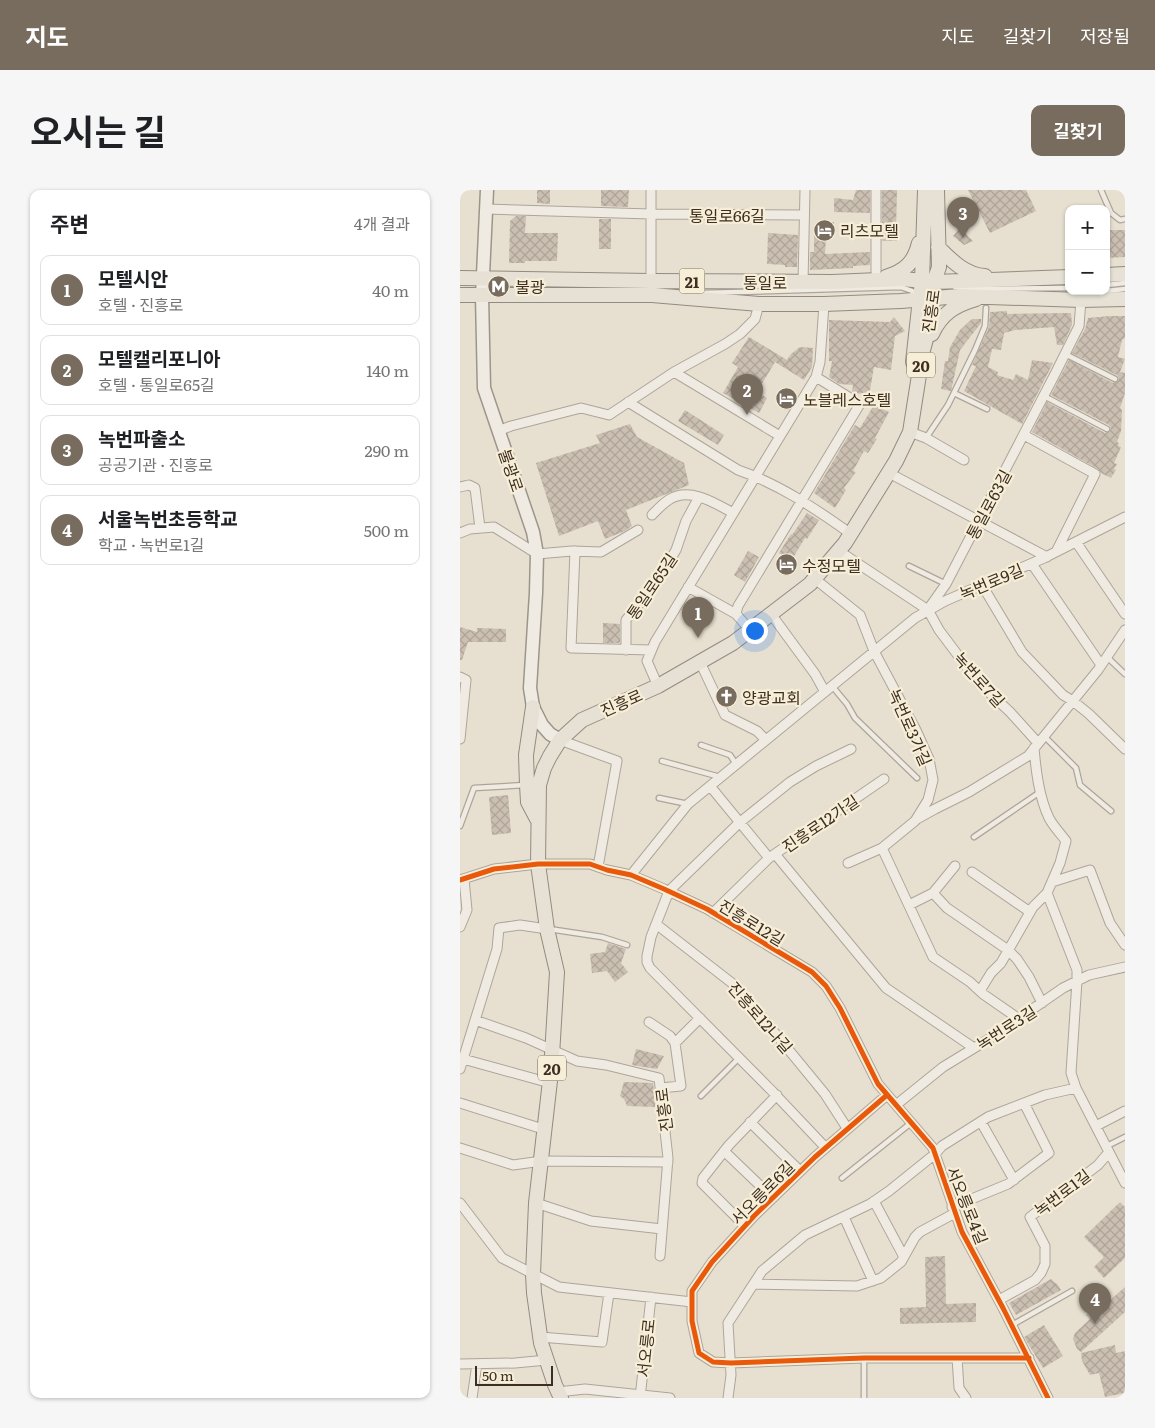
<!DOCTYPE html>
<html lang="ko">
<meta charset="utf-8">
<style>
:root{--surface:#fff;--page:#f6f6f6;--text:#202124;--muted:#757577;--line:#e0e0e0;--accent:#786c5e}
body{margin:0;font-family:Literata,"Noto Sans KR",serif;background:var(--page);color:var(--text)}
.controls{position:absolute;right:15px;top:15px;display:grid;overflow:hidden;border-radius:10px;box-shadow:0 1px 4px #0004}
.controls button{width:45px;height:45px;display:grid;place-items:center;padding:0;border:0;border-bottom:1px solid var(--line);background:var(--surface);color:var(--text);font:25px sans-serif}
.scale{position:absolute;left:15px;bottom:12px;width:78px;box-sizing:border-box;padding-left:5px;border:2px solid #3d2e20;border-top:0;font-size:14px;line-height:18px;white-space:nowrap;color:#3d2e20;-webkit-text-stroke:4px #f7eed8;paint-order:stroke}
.you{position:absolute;left:294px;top:440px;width:18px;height:18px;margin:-12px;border:4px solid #fff;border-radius:50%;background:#1a73e8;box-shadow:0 0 0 8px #1a73e833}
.badge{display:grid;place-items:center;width:32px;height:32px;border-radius:50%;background:var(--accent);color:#fff;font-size:16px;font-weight:700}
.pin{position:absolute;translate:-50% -41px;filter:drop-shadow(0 1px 2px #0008)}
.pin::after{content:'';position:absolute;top:26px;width:18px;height:15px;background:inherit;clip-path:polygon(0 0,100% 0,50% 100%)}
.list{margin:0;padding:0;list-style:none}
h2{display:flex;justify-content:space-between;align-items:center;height:65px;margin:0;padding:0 20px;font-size:21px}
h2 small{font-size:16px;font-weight:400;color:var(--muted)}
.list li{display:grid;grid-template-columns:32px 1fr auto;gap:15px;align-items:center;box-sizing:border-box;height:70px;margin:0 10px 10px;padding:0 10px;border:1px solid var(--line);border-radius:10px}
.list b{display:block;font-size:19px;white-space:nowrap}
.list p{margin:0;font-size:16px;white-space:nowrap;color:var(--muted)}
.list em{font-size:16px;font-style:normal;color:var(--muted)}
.map{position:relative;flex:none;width:665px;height:1208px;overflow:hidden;border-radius:10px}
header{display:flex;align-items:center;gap:30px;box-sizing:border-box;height:70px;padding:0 25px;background:var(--accent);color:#fff}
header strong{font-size:24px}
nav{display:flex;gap:28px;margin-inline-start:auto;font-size:18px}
.intro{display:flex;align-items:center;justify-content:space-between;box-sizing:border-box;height:120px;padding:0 30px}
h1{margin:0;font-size:35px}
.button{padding:12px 22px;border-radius:10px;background:var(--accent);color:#fff;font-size:18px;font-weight:700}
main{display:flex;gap:30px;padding:0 30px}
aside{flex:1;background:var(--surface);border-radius:10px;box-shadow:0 1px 4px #0004}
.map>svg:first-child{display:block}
.building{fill:url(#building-cross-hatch)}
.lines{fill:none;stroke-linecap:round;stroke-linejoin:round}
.service-casing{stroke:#ada599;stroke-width:7}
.minor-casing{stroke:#ada599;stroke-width:11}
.secondary-casing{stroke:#9c958a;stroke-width:15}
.primary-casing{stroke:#928b80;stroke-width:16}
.service{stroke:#efebe3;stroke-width:4.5}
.minor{stroke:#efebe3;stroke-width:9}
.secondary{stroke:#efebe3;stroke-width:12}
.primary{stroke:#e6e1d4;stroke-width:14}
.cycleway-casing{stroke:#f7eed8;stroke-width:8}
.cycleway{stroke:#e8590c;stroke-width:5}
.labels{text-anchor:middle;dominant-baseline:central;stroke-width:4.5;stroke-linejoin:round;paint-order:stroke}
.shield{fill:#f7eed8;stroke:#756857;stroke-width:1}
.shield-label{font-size:15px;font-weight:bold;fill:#3d2e20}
.street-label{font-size:16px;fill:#3d2e20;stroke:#f7eed8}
.poi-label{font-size:16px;fill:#3d2e20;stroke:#f7eed8;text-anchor:start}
</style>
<header>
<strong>지도</strong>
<nav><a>지도</a><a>길찾기</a><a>저장됨</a></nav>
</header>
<div class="intro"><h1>오시는 길</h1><a class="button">길찾기</a></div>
<main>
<aside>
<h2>주변<small>4개 결과</small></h2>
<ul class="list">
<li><span class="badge">1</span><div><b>모텔시안</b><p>호텔 · 진흥로</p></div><em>40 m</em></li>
<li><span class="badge">2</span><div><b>모텔캘리포니아</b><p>호텔 · 통일로65길</p></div><em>140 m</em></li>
<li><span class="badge">3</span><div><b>녹번파출소</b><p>공공기관 · 진흥로</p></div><em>290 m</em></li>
<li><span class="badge">4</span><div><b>서울녹번초등학교</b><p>학교 · 녹번로1길</p></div><em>500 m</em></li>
</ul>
</aside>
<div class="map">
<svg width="665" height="1208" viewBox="0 0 665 1208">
<defs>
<pattern id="building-cross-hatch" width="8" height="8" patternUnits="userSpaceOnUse" patternTransform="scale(1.25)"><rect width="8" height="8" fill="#cbbfb2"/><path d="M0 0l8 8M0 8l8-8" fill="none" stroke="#afa499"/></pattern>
</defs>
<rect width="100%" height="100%" fill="#e7e0d1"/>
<path class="building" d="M77 0H90V14L77 13Z
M141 0H169L168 17 141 16Z
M396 0H410V23L374 22V8L393 10Z
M422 0H437L436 41H437V51H422Z
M508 0H566L576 21 530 43Z
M56 26H66L65 43H98L97 71H65V73H49L50 31Z
M140 29H151V59H139V30Z
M357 32H374L373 48H366L365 64 410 62V75L393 76V78L350 80V62H354V45H356Z
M500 38 513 51 504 55 493 46Z
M646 40H665V67L646 68Z
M308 43 338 45 337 77H325V75L307 74Z
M547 121V124L611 123 612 135 603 155H597L594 137 555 140 544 143 541 160 532 159 528 177 538 182 537 185 553 190 556 184 568 190 572 170 593 173 562 234 504 201 516 176 512 175 529 137 530 122Z
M650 126H665V148L662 150 658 167 665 169 660 182 665 183V203L660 218 662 220 661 241 657 252 659 253 658 256 661 257 654 273 657 274 654 279 656 280 651 288 641 283 638 279 572 242 587 212 645 243 650 241 651 238 649 235 591 205 609 170 653 193 658 191 659 188 657 185 612 163 625 139 628 128Z
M434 127 445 141 435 146 431 180 414 177 410 200 404 204 394 203 392 202 393 195 379 194 369 187 372 171H369V130L430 132Z
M512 129H521V133L500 160 491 201 481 199 485 171H488L490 157 500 140Z
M289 147 327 170 331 164 340 157 353 158 352 177 344 190 315 172 297 202 307 208 299 223 263 203 278 177 272 173Z
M414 215 429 222 415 248 417 249 408 263 404 261 393 281 396 282 384 298 386 300 375 318 354 303 395 235 400 238Z
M225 220 264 245 258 255 218 231Z
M170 234 177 247 224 273 229 295 166 320 172 336 165 341 145 349 138 331 99 346 76 273 140 253 136 245Z
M347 323 359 330 347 349 345 348 331 371 319 363 331 344 332 345Z
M288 361 299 367 285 392 274 385Z
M143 433 160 434V453H143Z
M0 437 17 442V438L46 439V452H8L2 470H0Z
M48 605 51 643 32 645 29 607Z
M148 753 166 759 161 773 168 782 155 792 147 781 132 783 130 764 145 762Z
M176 859 204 866 197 879 172 875Z
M164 892 193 893 196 917 167 916 164 909 160 906Z
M660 1012 665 1017V1068L644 1088 634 1077 644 1067 624 1047Z
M485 1066 486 1114 516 1113V1132L440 1134V1118L466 1117 465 1067Z
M591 1089 598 1095 601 1100 556 1125 549 1113Z
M665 1097V1122L621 1162 617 1159 613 1149 615 1143 630 1129 626 1125 637 1115 640 1119Z
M584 1135 603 1166 583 1178 564 1147Z
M655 1155 656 1163 665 1161V1203L645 1207 639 1183 630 1185 622 1171 621 1163Z"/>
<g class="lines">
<defs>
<path id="service" d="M641 0 651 23 660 30 665 29
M646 95 665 93
M495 97 519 99 609 98
M646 101 665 99
M244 103 441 97 452 101 458 106
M614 104 637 101
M605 164 655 189
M494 203 527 219
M584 206 647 239
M466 248 488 215 515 160 525 136 526 118
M449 376 486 394
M647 467 665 484
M372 496 387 514 395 528 457 588
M584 546 616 578 620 595 651 621
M241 555 270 565 276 574
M202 571 260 587
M199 608 228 614
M0 636 14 598 65 595
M514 647 580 602
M89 739 142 747 167 755
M241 906 279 868
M647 956 665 947
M382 988 451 933
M552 1135 612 1101
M404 1168V1208"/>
<path id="minor" d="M26 19 191 24 344 25
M416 90V0
M191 91V0
M343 92 345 0
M214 182 320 246
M168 212 278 280C319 294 356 319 391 344
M38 241 51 236 121 218 149 225 214 182 265 154 280 144 295 129 299 114
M450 242 466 248 504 270
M564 245 635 284 596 362
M429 283 587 367
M0 297 9 295 15 298 20 338
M192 325C197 320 203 313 210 309 230 297 255 313 273 323
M0 343 10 339 34 337 77 364 112 361 141 362 178 340
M616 352 665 424
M115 361 111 458 191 460
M379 361 468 420 479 440 518 492 550 522 578 553
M572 374 641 475
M355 389 400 425 414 461 456 540 469 569 473 590 468 610 455 631 422 658 388 673
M522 395 562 462 603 505 613 511 629 524 665 559
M228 397 276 424 290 440
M469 418 486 394 595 184 619 136 621 110
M276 424 278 416 400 214 356 187
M311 424 355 484 365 502
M166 460V430L194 396 216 360 226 331 239 307
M240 472 265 525 297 541 306 550
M0 487 6 490 0 549
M198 496 187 471 195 452 356 187 360 172 364 114
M100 550 157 571 138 677
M250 596 309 668
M457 629 475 619 509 602 568 566 638 480 665 440
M422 658 473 767 510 792 523 804 559 829
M315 664 426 798 514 858
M495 676 473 703 487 718 548 760 557 769 569 787 582 813
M512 682 570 722
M171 685 228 614 455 428 485 411 584 368 665 327
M0 690 34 679 78 674H130L147 680 171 685 204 699 247 719 352 782 366 796 380 818 418 894 473 958 502 1042 543 1118 588 1208
M592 692 630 680 650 733 665 755
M587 703 617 780V791L611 883 616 898 665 993
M449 715 473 703
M253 723 309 668 424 589
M196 734 277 797 365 904 387 938
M0 737 7 720 4 689
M520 801 531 783 541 773 573 717 587 703 600 673 606 651C601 644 593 636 589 628 579 607 576 581 574 558
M15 830 66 848 117 871 146 875 199 888 208 968 200 1066
M189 832 210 846 215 853
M3 869 90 893
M0 879 37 759 39 738 60 735 87 739
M200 898 221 896 215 853 240 828
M427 905 355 967 294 1026 252 1072 232 1101V1131L239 1163 253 1172 271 1173 404 1168H569
M0 913 86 940
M436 915 483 877 529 849 603 798 629 785 665 777
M290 932 340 981
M521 932 554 990
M636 936 665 921
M365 957 313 902 190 778 187 772V766L191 747 209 701 279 633 330 592 356 576 391 559
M0 958 53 975 82 971 208 972
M264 961 313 1008
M414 1011 444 1067
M0 1013 42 1068 99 1097 232 1112
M76 1013 131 1031 202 1039
M492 1017 548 994 589 963 564 913
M384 1027 413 1091
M285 1036 242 993 243 988 269 955 317 905
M294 1094 397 1096 421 1088 441 1072 455 1047 460 1042 495 1023
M539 1110 575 1090 581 1083 585 1074V1056L570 1027 638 975 649 962
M80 1147 142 1152 149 1103
M497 1168 499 1198 506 1208
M0 1174 55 1173 87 1170
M98 1202 125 1199 210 1208
M12 1208 17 1174
M180 1208 191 1107
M268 1208 271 1185 268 1133 302 1081 345 1045 410 1014 429 1001 475 964 482 956 528 927 585 905 616 898"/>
<path id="secondary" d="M27 0 22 106 24 198 73 342 77 364 76 403 70 498 73 517 82 535 90 544 100 550"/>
<path id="primary" d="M478 57C491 70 505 85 525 86
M646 85 665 84
M426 87C445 81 454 73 459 53
M0 88 191 91 372 92 442 89 474 92 609 87
M0 105H192L299 114H364L441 111 499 106 621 110 665 109
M472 144C481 124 495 115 516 109
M453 172 462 91 465 0
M73 517 66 565 67 595 68 612 77 629
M101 1208 95 1195 81 1153 74 1103 73 1084 76 1013 91 882 97 782 87 739 78 674 79 595 84 578 90 566 100 550 122 530 198 496 273 453 350 394 385 353 436 271 450 242 463 160 471 131 474 92 479 77 477 0"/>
</defs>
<use href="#service" class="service-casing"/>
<use href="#minor" class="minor-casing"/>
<use href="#secondary" class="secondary-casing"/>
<use href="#primary" class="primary-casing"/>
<use href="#service" class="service"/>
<use href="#minor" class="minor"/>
<use href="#secondary" class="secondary"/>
<use href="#primary" class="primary"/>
<defs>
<path id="cycleway" d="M0 690 34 679 78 674H130L147 680 171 685 204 699 247 719 352 782 366 796 380 818 418 894 473 958 502 1042 543 1118 588 1208
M427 905 355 967 294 1026 252 1072 232 1101V1131L239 1163 253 1172 271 1173 404 1168H569"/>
</defs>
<use href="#cycleway" class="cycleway-casing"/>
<use href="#cycleway" class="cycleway"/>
</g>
<defs>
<symbol id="hotel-disc" viewBox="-11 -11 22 22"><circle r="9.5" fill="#786c5e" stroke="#f7eed8"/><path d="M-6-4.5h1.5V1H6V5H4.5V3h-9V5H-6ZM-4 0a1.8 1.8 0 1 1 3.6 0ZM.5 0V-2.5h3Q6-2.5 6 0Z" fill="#fff"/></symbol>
<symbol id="metro-disc" viewBox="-11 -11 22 22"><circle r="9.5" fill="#786c5e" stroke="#f7eed8"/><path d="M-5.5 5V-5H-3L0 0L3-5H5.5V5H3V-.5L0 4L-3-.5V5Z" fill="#fff"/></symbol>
<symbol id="church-disc" viewBox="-11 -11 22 22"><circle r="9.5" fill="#786c5e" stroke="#f7eed8"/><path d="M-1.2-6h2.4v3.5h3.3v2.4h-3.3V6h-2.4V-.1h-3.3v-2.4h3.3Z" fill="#fff"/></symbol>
</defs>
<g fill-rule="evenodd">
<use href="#hotel-disc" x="352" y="28" width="25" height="25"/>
<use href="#metro-disc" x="26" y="84" width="25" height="25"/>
<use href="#hotel-disc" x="314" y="196" width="25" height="25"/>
<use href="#hotel-disc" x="314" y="362" width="25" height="25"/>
<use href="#church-disc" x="254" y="494" width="25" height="25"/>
</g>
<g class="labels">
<g class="shield">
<rect x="219.5" y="78.5" width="25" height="25" rx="4"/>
<rect x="447" y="162.5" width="28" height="25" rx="4"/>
<rect x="78" y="865.5" width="28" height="25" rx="4"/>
</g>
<g class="shield-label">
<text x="232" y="91">21</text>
<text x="461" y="175">20</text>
<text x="92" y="878">20</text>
</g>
<g class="street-label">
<text x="267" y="25">통일로66길</text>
<text x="305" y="92">통일로</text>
<text transform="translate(470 121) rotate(-82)">진흥로</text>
<text transform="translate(52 280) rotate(71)">불광로</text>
<text transform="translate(528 314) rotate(-62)">통일로63길</text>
<text transform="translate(531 391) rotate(-23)">녹번로9길</text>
<text transform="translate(191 396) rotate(-56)">통일로65길</text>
<text transform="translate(520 489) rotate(48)">녹번로7길</text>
<text transform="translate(161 512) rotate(-24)">진흥로</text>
<text transform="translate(451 537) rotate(66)">녹번로3가길</text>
<text transform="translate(360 633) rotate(-34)">진흥로12가길</text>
<text transform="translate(292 732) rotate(31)">진흥로12길</text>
<text transform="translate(301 827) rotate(49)">진흥로12나길</text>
<text transform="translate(546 837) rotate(-33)">녹번로3길</text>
<text transform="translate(203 920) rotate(-97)">진흥로</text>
<text transform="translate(302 1002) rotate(-45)">서오릉로6길</text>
<text transform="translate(602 1002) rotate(-37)">녹번로1길</text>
<text transform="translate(508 1015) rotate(68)">서오릉로4길</text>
<text transform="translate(185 1158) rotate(-84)">서오릉로</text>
</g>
<g class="poi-label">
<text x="380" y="40">리츠모텔</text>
<text x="55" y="96">불광</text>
<text x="343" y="209">노블레스호텔</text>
<text x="342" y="375">수정모텔</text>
<text x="282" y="507">양광교회</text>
</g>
</g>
</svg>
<div class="controls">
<button>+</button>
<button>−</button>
</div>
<div class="scale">50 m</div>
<div class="you"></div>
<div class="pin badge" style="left:238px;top:448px">1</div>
<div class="pin badge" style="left:287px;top:225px">2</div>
<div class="pin badge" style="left:503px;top:48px">3</div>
<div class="pin badge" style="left:635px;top:1134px">4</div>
</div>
</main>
